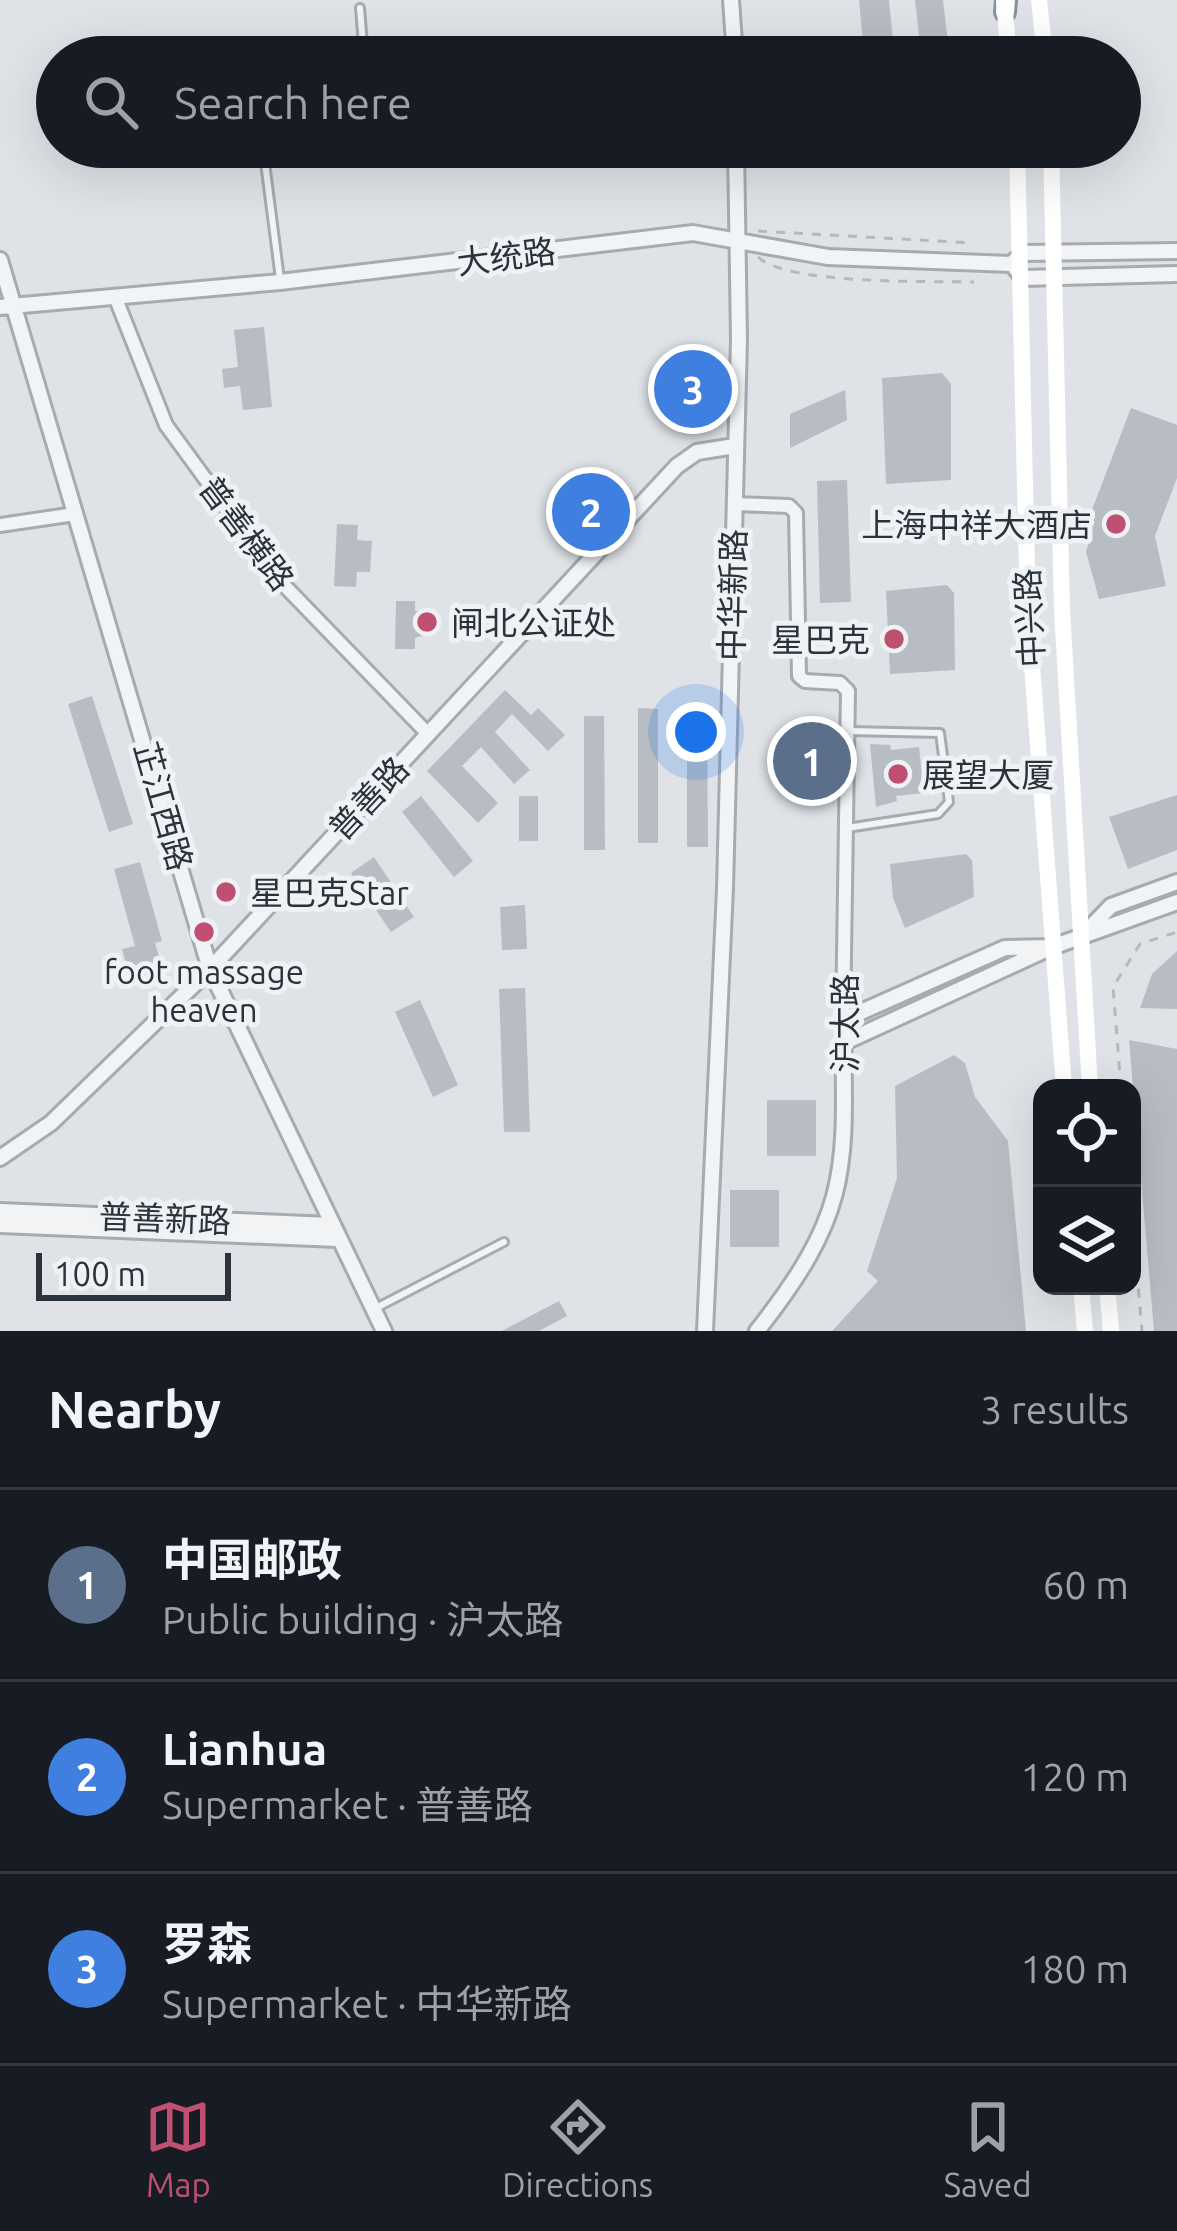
<!DOCTYPE html>
<meta charset="utf-8">
<style>
:root{--surface:#171b24;--page:#20242c;--text:#f1f3f6;--muted:#9ea1a6;--line:#363941;--accent:#bf5071}
body{margin:0;font-family:Ubuntu,"Noto Sans SC",sans-serif;background:var(--page);color:var(--text)}
.controls{position:absolute;right:36px;bottom:36px;display:grid;overflow:hidden;border-radius:24px;box-shadow:0 12px 48px #0002}
.controls button{width:108px;height:108px;display:grid;place-items:center;padding:0;border:0;border-bottom:3px solid var(--line);background:var(--surface);color:var(--text);font:60px sans-serif}
.scale{position:absolute;left:36px;bottom:30px;width:195px;box-sizing:border-box;padding-left:12px;border:6px solid #2a333c;border-top:0;font-size:33px;line-height:42px;white-space:nowrap;color:#2a333c;-webkit-text-stroke:9px #eef2f4;paint-order:stroke}
.you{position:absolute;left:696px;top:732px;width:42px;height:42px;margin:-30px;border:9px solid #fff;border-radius:50%;background:#1a73e8;box-shadow:0 0 0 18px #1a73e833}
.badge{display:grid;place-items:center;width:78px;height:78px;border-radius:50%;background:var(--accent);color:#fff;font-size:39px;font-weight:700}
.pin{position:absolute;translate:-50% -50%;border:6px solid #fff;box-shadow:0 3px 12px #0006}
.list{margin:0;padding:0;list-style:none}
h2{display:flex;justify-content:space-between;align-items:center;height:156px;margin:0;padding:0 48px;font-size:51px}
h2 small{font-size:39px;font-weight:400;color:var(--muted)}
.list li{display:grid;grid-template-columns:78px 1fr auto;gap:36px;align-items:center;box-sizing:border-box;height:192px;padding:0 48px;border-top:3px solid var(--line)}
.list b{display:block;font-size:45px;white-space:nowrap}
.list p{margin:0;font-size:39px;white-space:nowrap;color:var(--muted)}
.list em{font-size:39px;font-style:normal;color:var(--muted)}
.icon{flex:none;width:66px;height:66px;fill:none;stroke:currentColor;stroke-width:2;stroke-linecap:round;stroke-linejoin:round}
.map{position:relative;flex:none;width:1177px;height:1331px;overflow:hidden}
.search{position:absolute;background:var(--surface);box-shadow:0 12px 48px #0002;left:36px;right:36px;top:36px;height:132px;display:flex;align-items:center;gap:30px;box-sizing:border-box;padding:0 42px;border-radius:66px;color:var(--muted);font-size:45px}
.sheet{height:732px;background:var(--surface)}
nav{display:flex;justify-content:space-around;align-items:center;box-sizing:border-box;height:168px;border-top:3px solid var(--line);background:var(--surface);font-size:33px;color:var(--muted)}
nav a{display:grid;justify-items:center;gap:6px}
nav .on{color:var(--accent)}
.map>svg:first-child{display:block}
.building{fill:#b7bdc3}
.lines{fill:none;stroke-linecap:round;stroke-linejoin:round}
.service-casing{stroke:#a5abb0;stroke-width:12}
.minor-casing{stroke:#a5abb0;stroke-width:18}
.tertiary-casing{stroke:#a5abb0;stroke-width:20}
.trunk-casing{stroke:#88929c;stroke-width:24}
.path{stroke:#b5b9be;stroke-width:3;stroke-dasharray:9 9;stroke-linecap:butt}
.service{stroke:#f1f3f5;stroke-width:6}
.minor{stroke:#f1f3f5;stroke-width:12}
.tertiary{stroke:#f1f3f5;stroke-width:14}
.secondary{stroke:#fff;stroke-width:16}
.trunk{stroke:#fff;stroke-width:18}
.poi-dot{fill:#bf5071;stroke:#eef2f4;stroke-width:4.5}
.labels{text-anchor:middle;dominant-baseline:central;stroke-width:10;stroke-linejoin:round;paint-order:stroke}
.street-label{font-size:33px;fill:#2a333c;stroke:#eef2f4}
.poi-label{font-size:33px;fill:#2a333c;stroke:#eef2f4;text-anchor:start}
</style>
<div class="map">
<svg width="1177" height="1331" viewBox="0 0 1177 1331">
<rect width="100%" height="100%" fill="#dfe3e7"/>
<path class="building" d="M859 0H889L894 51 864 53Z
M915 0H943L949 51 921 53Z
M264 327 272 407 243 410 240 386 224 388 222 369 238 367 234 330Z
M942 373 951 384V480L886 484 882 378Z
M845 390 847 420 790 448V414Z
M1131 408 1177 425V478L1155 536 1166 586 1099 599 1086 552 1092 530 1085 528Z
M847 480 851 602 820 603 817 481Z
M337 524 358 525 357 540 372 541 370 572H357L356 587 334 586Z
M947 585 954 593 955 670 890 674 886 591Z
M396 601H415V611H434V632L415 638V649H395Z
M505 690 531 715 538 708 565 735 548 751 512 714 495 732 530 770 514 784 481 747 462 766 498 803 478 823 427 771Z
M92 696 133 824 109 832 68 704Z
M638 708 658 709V843H638Z
M687 712H707L708 847H687Z
M584 716H604L605 850H584Z
M870 744 890 745 891 750 919 747 924 793 896 796 897 801 876 807Z
M1177 795V850L1128 869 1109 817Z
M421 796 473 861 454 877 402 812Z
M519 796H538V841H519Z
M966 854 972 860 974 897 905 928 893 898 890 864Z
M374 857 414 917 391 932 351 873Z
M140 862 162 941 155 943 164 974 131 983 122 949 135 946 114 869Z
M525 905 527 949 502 950 500 907Z
M1177 951V1009L1140 1008 1152 974Z
M525 988 530 1132H504L499 989Z
M420 1000 458 1085 433 1097 395 1012Z
M1129 1040 1177 1049V1331H1154Z
M954 1055 965 1063 975 1097 1008 1141 1026 1331H832L878 1281 867 1271 897 1178 895 1086Z
M767 1100H816V1156H767Z
M730 1190H779V1247H730Z
M559 1301 567 1316 539 1331H502Z"/>
<g class="lines">
<defs>
<path id="service" d="M360 8 364 57
M263 147 280 279
M847 828 938 814 949 802 940 733 849 731
M376 1308 504 1242"/>
<path id="minor" d="M116 299 166 425 280 581 428 734
M734 504 789 506 796 513 799 676 805 681 840 683 848 691 843 1020
M0 525 75 514"/>
<path id="tertiary" d="M731 0 735 57
M0 260 210 969 384 1331
M1015 268 1023 278 1177 274
M0 307 280 282 693 233 828 257 1011 264 1023 253 1177 251
M1084 934 1111 906 1177 882
M843 1043 1052 947 1177 902
M0 1158 51 1123 210 969 677 466 697 452 735 446
M0 1211 331 1225
M0 1225 337 1239
M705 1331 725 888 739 339 736 147
M757 1331C853 1209 845 1169 843 1020L1005 948 1052 947"/>
<path id="trunk" d="M1005 12 1006 0"/>
</defs>
<use href="#service" class="service-casing"/>
<use href="#minor" class="minor-casing"/>
<use href="#tertiary" class="tertiary-casing"/>
<use href="#trunk" class="trunk-casing"/>
<path class="path" d="M758 231 974 243
M758 257C787 285 930 281 974 282
M1121 1088 1113 987 1140 944 1177 932
M1132 1217 1142 1331"/>
<use href="#service" class="service"/>
<use href="#minor" class="minor"/>
<use href="#tertiary" class="tertiary"/>
<path class="secondary" d="M1039 0 1045 57
M1004 1 1009 57
M1017 147 1028 613 1064 1088
M1051 147 1062 610 1090 1088
M1081 1286 1085 1331
M1107 1286 1111 1331"/>
<use href="#trunk" class="trunk"/>
</g>
<g class="poi-dot">
<circle cx="1116" cy="524" r="12"/>
<circle cx="427" cy="622" r="12"/>
<circle cx="894" cy="639" r="12"/>
<circle cx="898" cy="774" r="12"/>
<circle cx="226" cy="892" r="12"/>
<circle cx="204" cy="932" r="12"/>
</g>
<g class="labels">
<g class="street-label">
<text transform="translate(506 256) rotate(-7)">大统路</text>
<text transform="translate(247 533) rotate(53)">普善横路</text>
<text transform="translate(732 595) rotate(-89)">中华新路</text>
<text transform="translate(1029 618) rotate(-93)">中兴路</text>
<text transform="translate(368 798) rotate(-47)">普善路</text>
<text transform="translate(164 806) rotate(74)">芷江西路</text>
<text transform="translate(844 1023) rotate(-90)">沪太路</text>
<text transform="translate(165 1218) rotate(2)">普善新路</text>
</g>
<g class="poi-label">
<text x="1092" y="524" text-anchor="end">上海中祥大酒店</text>
<text x="451" y="622">闸北公证处</text>
<text x="870" y="639" text-anchor="end">星巴克</text>
<text x="922" y="774">展望大厦</text>
<text x="250" y="892">星巴克Star</text>
<text x="204" y="971" text-anchor="middle">foot massage<tspan x="204" dy="38">heaven</tspan></text>
</g>
</g>
</svg>
<div class="controls">
<button><svg class="icon" aria-label="locate" viewBox="0 0 24 24"><circle cx="12" cy="12" r="6"/><path d="M12 2v4M12 18v4M2 12h4M18 12h4"/></svg></button>
<button><svg class="icon" aria-label="layers" viewBox="0 0 24 24"><path d="M12 4l9 5-9 5-9-5zM3 14l9 5 9-5"/></svg></button>
</div>
<div class="scale">100 m</div>
<div class="you"></div>
<div class="pin badge" style="left:812px;top:761px;background:#5c6f8a">1</div>
<div class="pin badge" style="left:591px;top:512px;background:#3f7fe0">2</div>
<div class="pin badge" style="left:693px;top:389px;background:#3f7fe0">3</div>
<div class="search"><svg class="icon" aria-label="search" viewBox="0 0 24 24"><circle cx="10" cy="10" r="6"/><path d="M15 15l6 6"/></svg>Search here</div>
</div>
<section class="sheet">
<h2>Nearby<small>3 results</small></h2>
<ul class="list">
<li><span class="badge" style="background:#5c6f8a">1</span><div><b>中国邮政</b><p>Public building · 沪太路</p></div><em>60 m</em></li>
<li><span class="badge" style="background:#3f7fe0">2</span><div><b>Lianhua</b><p>Supermarket · 普善路</p></div><em>120 m</em></li>
<li><span class="badge" style="background:#3f7fe0">3</span><div><b>罗森</b><p>Supermarket · 中华新路</p></div><em>180 m</em></li>
</ul>
</section>
<nav>
<a class="on"><svg class="icon" aria-label="map" viewBox="0 0 24 24"><path d="M3 6l6-2 6 2 6-2v14l-6 2-6-2-6 2zM9 4v14M15 6v14"/></svg>Map</a>
<a><svg class="icon" aria-label="directions" viewBox="0 0 24 24"><path d="M12 3l9 9-9 9-9-9zM9 14v-3h6M13 9l2 2-2 2"/></svg>Directions</a>
<a><svg class="icon" aria-label="saved" viewBox="0 0 24 24"><path d="M7 4h10v16l-5-4-5 4z"/></svg>Saved</a>
</nav>
